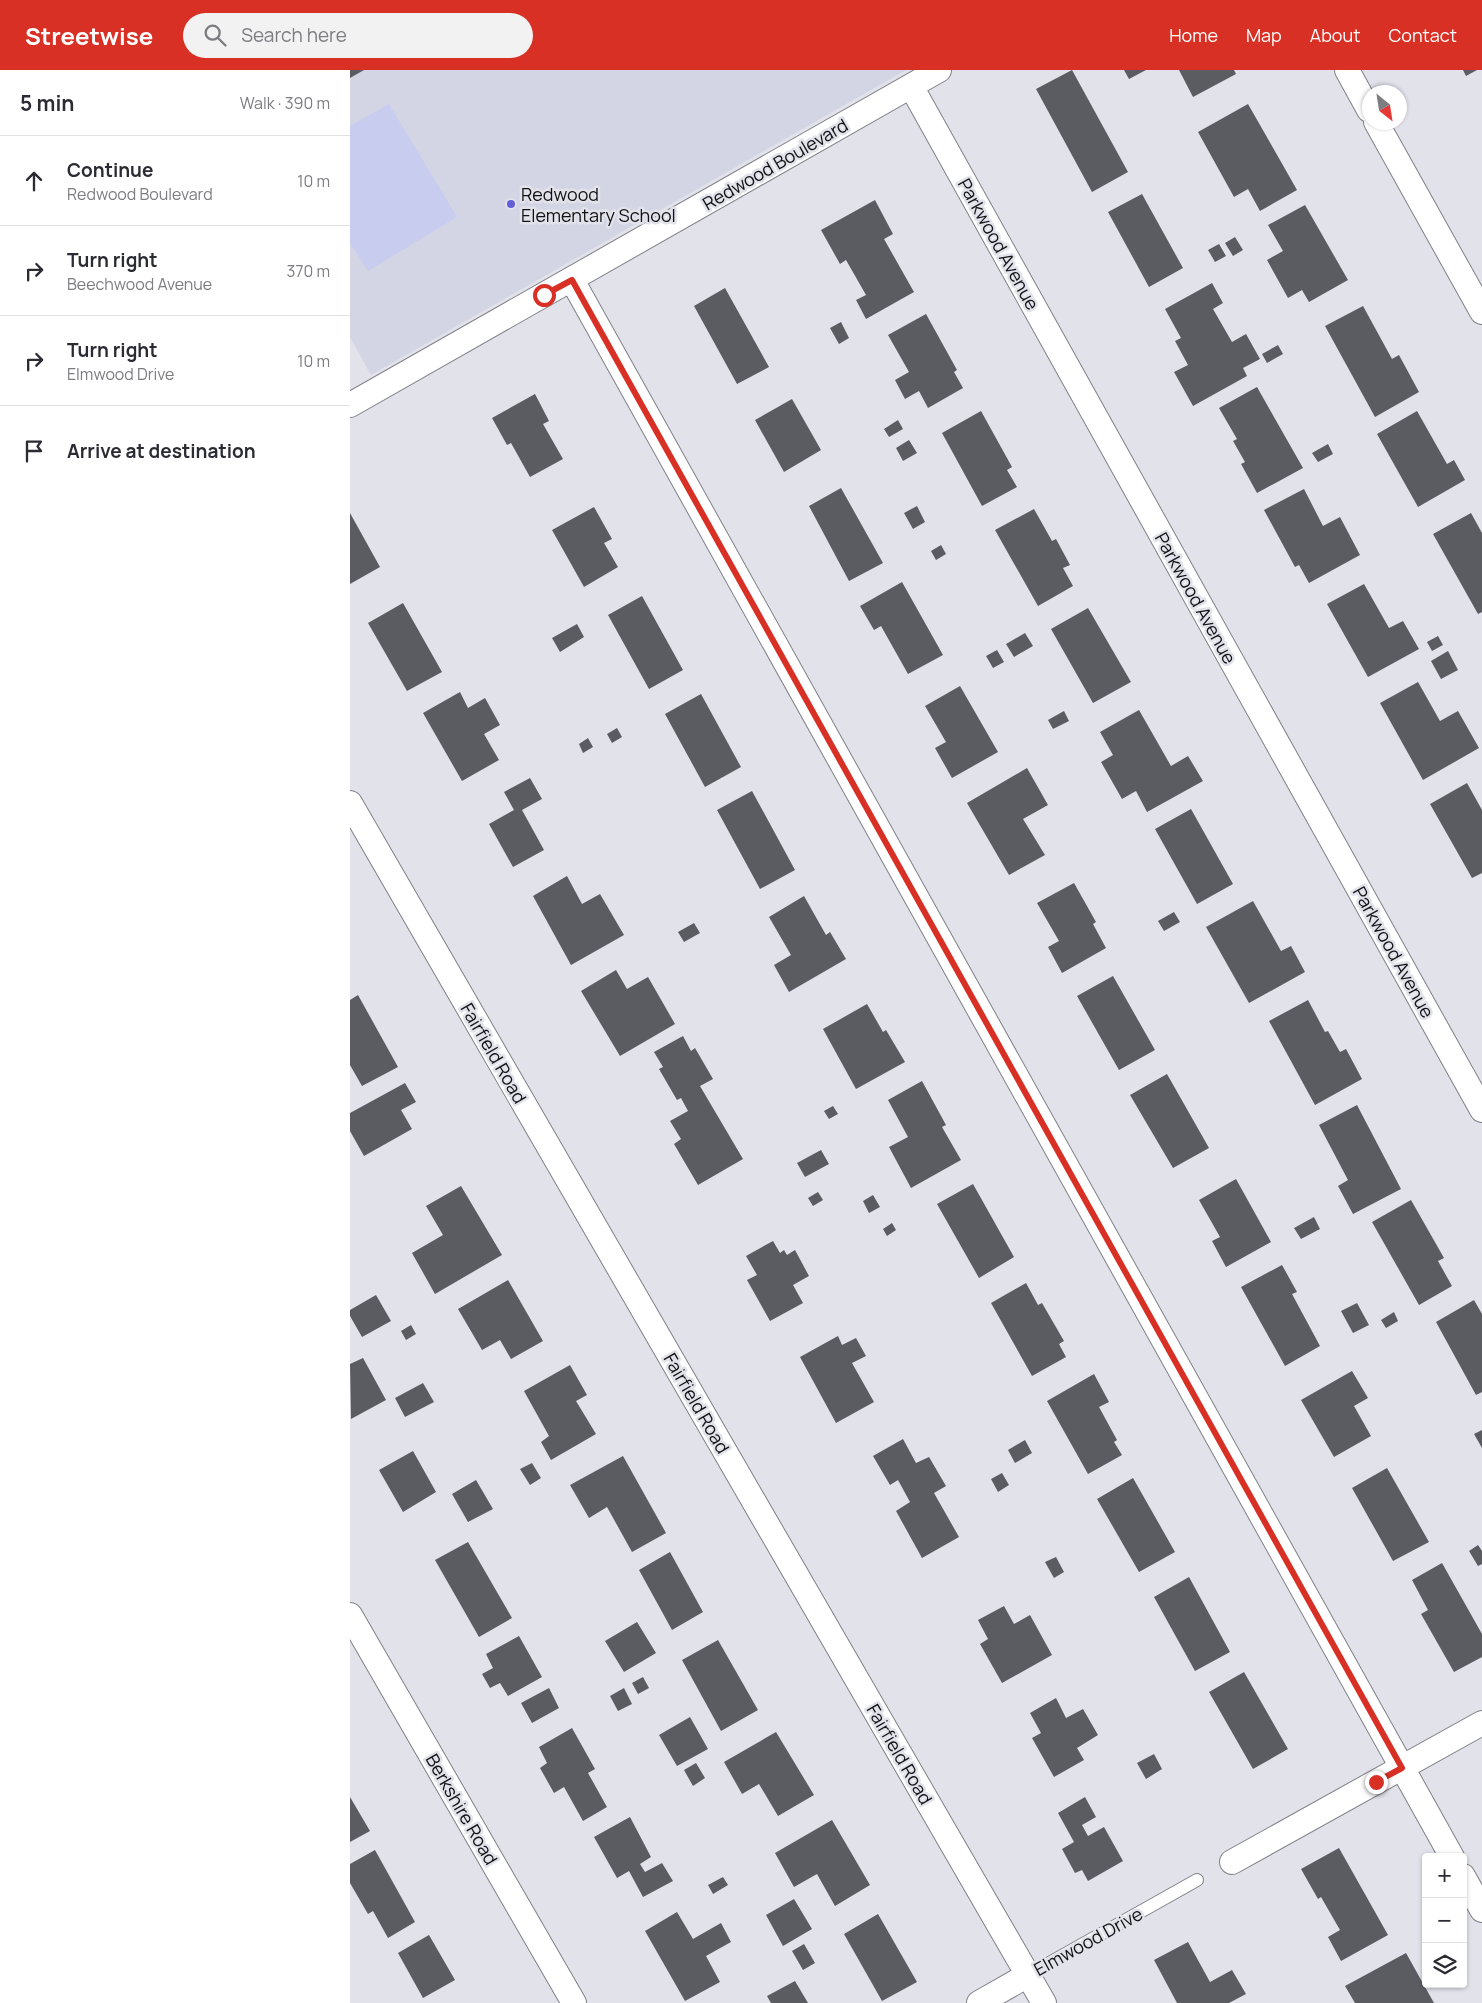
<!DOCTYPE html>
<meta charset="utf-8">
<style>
:root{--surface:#fff;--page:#f2f2f3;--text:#2b2b33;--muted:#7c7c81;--line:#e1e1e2;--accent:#d93025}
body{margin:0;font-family:Manrope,sans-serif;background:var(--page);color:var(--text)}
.controls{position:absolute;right:15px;bottom:15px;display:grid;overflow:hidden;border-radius:5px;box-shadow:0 1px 4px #0004}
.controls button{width:45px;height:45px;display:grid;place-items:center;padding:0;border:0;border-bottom:1px solid var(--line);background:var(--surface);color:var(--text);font:25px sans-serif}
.compass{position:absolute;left:1012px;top:15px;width:45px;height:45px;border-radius:50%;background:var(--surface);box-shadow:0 1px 4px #0004;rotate:150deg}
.stop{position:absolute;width:15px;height:15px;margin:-11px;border:4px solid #d93025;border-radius:50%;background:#fff}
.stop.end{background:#d93025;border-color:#fff;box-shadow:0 1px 5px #0008}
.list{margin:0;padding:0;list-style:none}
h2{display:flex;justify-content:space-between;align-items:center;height:65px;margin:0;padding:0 20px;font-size:21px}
h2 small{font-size:16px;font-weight:400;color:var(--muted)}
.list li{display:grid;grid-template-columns:32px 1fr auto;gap:15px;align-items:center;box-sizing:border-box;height:90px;padding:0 20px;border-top:1px solid var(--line)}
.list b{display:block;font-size:19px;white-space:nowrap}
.list p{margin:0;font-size:16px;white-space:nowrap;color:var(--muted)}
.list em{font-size:16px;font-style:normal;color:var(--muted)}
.icon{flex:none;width:28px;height:28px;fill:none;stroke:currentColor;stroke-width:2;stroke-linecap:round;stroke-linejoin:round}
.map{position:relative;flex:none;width:1132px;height:1933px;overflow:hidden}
header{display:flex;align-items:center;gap:30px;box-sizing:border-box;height:70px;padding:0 25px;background:var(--accent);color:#fff}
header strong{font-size:24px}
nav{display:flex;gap:28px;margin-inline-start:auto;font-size:18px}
.search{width:350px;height:45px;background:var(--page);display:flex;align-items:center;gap:12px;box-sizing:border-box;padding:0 18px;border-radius:28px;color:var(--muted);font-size:19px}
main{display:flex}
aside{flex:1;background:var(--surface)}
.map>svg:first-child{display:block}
.built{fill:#d3d5e4}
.green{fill:#c8ccef}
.building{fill:#5b5b62}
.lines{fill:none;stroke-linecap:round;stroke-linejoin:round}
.service-casing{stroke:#808188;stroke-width:14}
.minor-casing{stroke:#808188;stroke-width:26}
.service{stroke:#fff;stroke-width:12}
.minor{stroke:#fff;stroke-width:24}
.route{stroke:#d93025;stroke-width:6}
.poi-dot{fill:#625ed7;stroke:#e1e2ea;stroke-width:2}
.labels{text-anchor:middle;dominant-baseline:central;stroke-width:5;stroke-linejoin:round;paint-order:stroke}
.street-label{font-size:18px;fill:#111114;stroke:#e1e2ea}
.poi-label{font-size:18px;fill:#111114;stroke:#e1e2ea;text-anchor:start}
</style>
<header>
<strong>Streetwise</strong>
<div class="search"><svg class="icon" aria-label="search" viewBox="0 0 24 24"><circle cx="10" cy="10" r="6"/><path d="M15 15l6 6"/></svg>Search here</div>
<nav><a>Home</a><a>Map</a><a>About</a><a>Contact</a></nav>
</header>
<main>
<aside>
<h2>5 min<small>Walk · 390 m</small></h2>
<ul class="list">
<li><svg class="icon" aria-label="ahead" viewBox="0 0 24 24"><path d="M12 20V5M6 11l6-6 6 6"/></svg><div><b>Continue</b><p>Redwood Boulevard</p></div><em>10 m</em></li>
<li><svg class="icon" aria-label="right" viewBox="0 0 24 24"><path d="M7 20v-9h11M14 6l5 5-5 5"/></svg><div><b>Turn right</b><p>Beechwood Avenue</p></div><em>370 m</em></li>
<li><svg class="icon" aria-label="right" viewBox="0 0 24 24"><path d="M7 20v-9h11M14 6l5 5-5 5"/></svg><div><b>Turn right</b><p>Elmwood Drive</p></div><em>10 m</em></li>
<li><svg class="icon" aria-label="arrive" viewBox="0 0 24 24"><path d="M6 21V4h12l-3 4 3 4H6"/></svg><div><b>Arrive at destination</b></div></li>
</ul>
</aside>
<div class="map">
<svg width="1132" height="1933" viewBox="0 0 1132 1933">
<rect width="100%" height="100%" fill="#e1e2ea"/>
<path class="built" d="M0 0H556L21 305 0 267Z"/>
<path class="green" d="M39 34 107 147 18 201 0 173V56Z"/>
<path class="building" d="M0 0H14L0 8Z
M722 0 778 102 742 122 686 19Z
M774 0H796L779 9Z
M829 0H884L886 4 843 27Z
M1113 0H1127L1116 6Z
M898 34 947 120 910 141 898 119 884 127 848 62Z
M792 124 833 198 799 217 758 142Z
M525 130 543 164 534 169 564 222 516 249 506 230 516 225 496 190 490 194 471 160Z
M955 135 998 210 959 232 952 220 938 228 917 190 933 181 918 155Z
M885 167 893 180 883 186 875 173Z
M869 174 876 186 865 192 858 180Z
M862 213 873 233 863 239 882 272 896 264 910 289 893 298 897 306 843 336 824 302 838 295 825 271 831 268 815 239Z
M375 218 419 297 387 314 344 236Z
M1013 236 1042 289 1049 285 1069 322 1025 347 975 256Z
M576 244 607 300 604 302 613 318 578 338 569 321 555 329 545 310 559 302 538 265Z
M491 252 499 268 489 274 480 258Z
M928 275 933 284 917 293 912 284Z
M907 317 953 398 907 423 891 394 895 392 883 371 887 369 869 338Z
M185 324 199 351 193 354 213 389 180 407 161 373 157 375 142 348Z
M442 329 471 380 434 402 405 350Z
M631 341 662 397 657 400 667 417 632 436 592 363Z
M1067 341 1097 394 1104 390 1115 410 1068 437 1027 364Z
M548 350 553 359 539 367 534 359Z
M559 370 567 383 553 391 546 378Z
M978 374 983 384 968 392 962 383Z
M491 418 533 493 499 511 459 436Z
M954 419 973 456 990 447 1010 485 959 513 949 495 945 497 914 440Z
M567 436 575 452 563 459 554 443Z
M244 437 262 469 254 473 268 497 234 517 202 460Z
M684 439 702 471 706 469 720 495 713 498 723 516 688 536 645 460Z
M0 443 30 497 0 514Z
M1121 443 1132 463V542L1128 544 1083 464Z
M591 475 596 484 586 490 581 481Z
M552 512 593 585 558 604 531 556 524 560 510 536Z
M1014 514 1039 558 1053 551 1069 579 1018 607 977 534Z
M292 526 333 600 299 619 258 545Z
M53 533 92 602 57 621 18 553Z
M738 538 781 612 743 633 701 559Z
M227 554 234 567 210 582 202 568Z
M675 563 683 576 664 587 656 574Z
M1088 566 1093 575 1082 581 1077 572Z
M647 580 654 592 643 598 636 586Z
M1098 581 1108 600 1091 609 1081 591Z
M1068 612 1090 651 1108 641 1129 678 1073 710 1030 633Z
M610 616 648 682 602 708 585 678 596 672 575 636Z
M110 622 118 638 135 628 150 655 134 664 149 690 112 711 73 643Z
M351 624 391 697 355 717 315 644Z
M789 640 821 696 838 686 853 711 797 742 786 721 772 729 751 692 763 685 750 662Z
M714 641 719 651 703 659 698 650Z
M267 658 272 667 262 673 257 664Z
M238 668 243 677 233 683 229 674Z
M677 698 698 735 673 749 695 785 659 805 617 733Z
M180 708 192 729 172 740 194 780 163 797 139 754 164 740 154 722Z
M1117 713 1132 740V803L1122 808 1080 734Z
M402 721 445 800 410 819 367 740Z
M841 739 883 814 847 834 805 759Z
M217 806 232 834 250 824 274 865 221 895 183 826Z
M724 813 746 852 743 854 756 878 712 903 698 877 709 871 687 833Z
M454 826 476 865 480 862 496 889 439 922 424 895 441 885 419 847Z
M903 831 931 881 941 876 955 902 899 933 856 857Z
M824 842 830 852 814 861 808 851Z
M344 853 350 863 334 872 328 862Z
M266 900 277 919 298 907 325 954 270 986 231 921Z
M763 906 805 980 769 1000 727 926Z
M8 925 48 997 12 1016 0 995V930Z
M958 930 975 962 978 961 990 982 996 979 1012 1009 965 1035 919 951Z
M517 934 533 962 536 960 555 992 506 1019 473 959Z
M333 966 341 981 345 978 363 1009 350 1016 393 1089 348 1115 324 1074 331 1069 320 1051 338 1041 331 1028 327 1030 309 999 313 997 304 982Z
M817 1004 859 1078 823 1098 780 1025Z
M572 1011 596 1055 592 1057 611 1090 561 1118 539 1077 558 1067 538 1030Z
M55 1013 66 1032 51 1040 62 1059 14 1086 0 1061V1043Z
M1007 1035 1051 1119 1003 1144 988 1116 998 1110 969 1055Z
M483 1036 488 1044 479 1049 474 1041Z
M471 1080 479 1094 455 1107 447 1093Z
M886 1109 921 1172 876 1197 862 1171 870 1167 849 1130Z
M623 1114 664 1187 629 1208 587 1134Z
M111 1116 152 1185 85 1224 62 1183 93 1165 76 1136Z
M468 1122 473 1130 463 1136 458 1128Z
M523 1125 530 1137 519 1143 513 1131Z
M1061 1130 1094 1188 1088 1191 1102 1216 1069 1235 1022 1152Z
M964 1147 970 1159 951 1169 944 1158Z
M542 1153 546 1160 537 1166 533 1159Z
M423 1171 430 1183 434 1180 437 1185 445 1180 459 1206 443 1215 453 1233 420 1251 397 1210 407 1205 396 1186Z
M932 1195 947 1222 942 1224 970 1276 935 1296 891 1217Z
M158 1210 193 1271 161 1289 150 1270 132 1280 108 1239Z
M676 1213 688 1235 692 1233 714 1271 709 1274 716 1287 682 1306 641 1233Z
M26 1225 41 1251 12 1267 0 1246V1240Z
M1124 1230 1132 1244V1322L1126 1325 1086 1252Z
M1007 1233 1019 1255 1003 1263 991 1241Z
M1044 1242 1048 1251 1036 1258 1031 1250Z
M61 1255 66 1264 56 1270 51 1261Z
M488 1266 492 1275 506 1268 516 1286 502 1293 524 1332 486 1353 450 1287Z
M13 1288 36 1330 1 1349 0 1294Z
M220 1295 237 1325 226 1331 246 1364 201 1390 191 1372 199 1366 174 1321Z
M1002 1301 1018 1328 1004 1336 1021 1366 984 1387 951 1330Z
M744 1304 759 1332 749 1337 767 1370 764 1372 772 1385 738 1404 697 1331Z
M73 1313 84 1332 55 1347 45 1328Z
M1132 1360V1378L1124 1364Z
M553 1369 566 1393 579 1387 596 1416 584 1423 609 1467 572 1488 546 1441 560 1432 548 1410 540 1415 523 1386Z
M675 1370 682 1383 665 1393 658 1380Z
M63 1381 86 1422 53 1442 29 1400Z
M273 1386 316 1463 282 1482 257 1437 239 1448 220 1415Z
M182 1393 191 1408 180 1415 170 1399Z
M1037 1398 1079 1472 1043 1491 1002 1418Z
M652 1403 659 1415 648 1422 641 1409Z
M783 1408 825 1482 789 1502 747 1429Z
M126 1410 143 1439 118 1452 102 1424Z
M118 1472 162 1548 129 1567 85 1490Z
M1128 1475 1132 1481V1494L1128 1496 1119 1481Z
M320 1482 353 1542 322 1560 289 1500Z
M706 1487 714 1502 704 1508 695 1492Z
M1092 1493 1132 1564V1587L1104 1602 1071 1544 1078 1540 1062 1510Z
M839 1507 880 1582 845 1601 804 1527Z
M654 1536 664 1554 680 1545 702 1585 652 1613 630 1574 638 1569 628 1550Z
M287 1552 306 1583 274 1602 255 1571Z
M169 1566 192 1607 158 1626 150 1613 140 1618 132 1604 143 1598 136 1584Z
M368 1570 408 1640 371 1661 332 1590Z
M894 1602 938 1679 903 1699 859 1622Z
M293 1607 299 1618 288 1624 282 1613Z
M199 1618 209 1638 182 1653 171 1633Z
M274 1618 282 1634 268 1641 260 1626Z
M706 1628 716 1648 733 1639 748 1665 727 1678 734 1690 704 1707 682 1668 691 1663 680 1643Z
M340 1647 358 1679 327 1696 309 1665Z
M222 1658 245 1699 238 1703 257 1737 233 1751 214 1717 204 1723 190 1698 197 1693 189 1677Z
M426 1662 464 1725 428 1746 409 1714 392 1724 374 1692Z
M804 1684 812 1699 796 1709 787 1693Z
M346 1693 355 1708 343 1716 334 1700Z
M0 1727 20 1761 0 1772Z
M735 1727 746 1747 732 1755 738 1766 754 1757 773 1791 738 1811 732 1800 725 1803 712 1779 724 1772 708 1743Z
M280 1747 301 1787 290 1794 295 1802 312 1793 323 1811 293 1827 279 1801 267 1808 244 1767Z
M482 1750 520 1815 485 1836 467 1804 444 1817 425 1783Z
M989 1778 1038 1865 991 1891 978 1867 990 1860 971 1827 968 1829 951 1799Z
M25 1780 65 1852 38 1868 23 1841 18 1844 0 1813V1794Z
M373 1807 378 1815 363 1824 358 1815Z
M444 1829 462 1859 433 1876 416 1845Z
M327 1842 343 1869 371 1853 381 1872 356 1886 370 1912 335 1931 295 1861Z
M528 1844 567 1912 532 1931 494 1864Z
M79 1865 105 1910 73 1928 48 1883Z
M838 1872 860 1912 882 1900 896 1924 879 1933H827L804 1890Z
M454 1874 465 1893 453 1900 442 1881Z
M1056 1883 1084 1933H1005L995 1916Z
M445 1911 458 1933H421L417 1926Z"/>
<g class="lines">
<defs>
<path id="service" d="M678 1905 847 1810"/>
<path id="minor" d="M997 0 1019 40
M561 16 1132 1040
M1026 52 1132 242
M222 210 1102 1787
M0 335 589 0
M0 733 694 1933
M0 1545 224 1933
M882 1792 1132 1653
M1113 1806 1132 1840
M629 1933 678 1905"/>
</defs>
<use href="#service" class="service-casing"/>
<use href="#minor" class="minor-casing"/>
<use href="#service" class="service"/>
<use href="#minor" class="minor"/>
</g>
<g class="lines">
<path class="route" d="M194 225 222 210 1052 1698 1026 1712"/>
</g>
<circle class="poi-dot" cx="161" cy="134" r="5"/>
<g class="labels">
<g class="street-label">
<text transform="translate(425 94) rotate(-30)">Redwood Boulevard</text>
<text transform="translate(649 174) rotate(61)">Parkwood Avenue</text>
<text transform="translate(846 528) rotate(61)">Parkwood Avenue</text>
<text transform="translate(1044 882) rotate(61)">Parkwood Avenue</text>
<text transform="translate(144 983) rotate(60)">Fairfield Road</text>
<text transform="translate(347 1333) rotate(60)">Fairfield Road</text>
<text transform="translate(550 1684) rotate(60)">Fairfield Road</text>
<text transform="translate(112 1739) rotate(60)">Berkshire Road</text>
<text transform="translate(738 1871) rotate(-29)">Elmwood Drive</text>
</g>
<g class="poi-label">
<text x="171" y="124">Redwood<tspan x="171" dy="21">Elementary School</tspan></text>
</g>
</g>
</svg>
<div class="controls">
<button>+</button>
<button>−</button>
<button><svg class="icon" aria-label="layers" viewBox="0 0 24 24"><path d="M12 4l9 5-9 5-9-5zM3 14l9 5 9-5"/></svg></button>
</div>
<svg class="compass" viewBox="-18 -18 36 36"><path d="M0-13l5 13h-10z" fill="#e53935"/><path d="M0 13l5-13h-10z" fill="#7c7c81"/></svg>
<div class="stop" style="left:194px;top:225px"></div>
<div class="stop end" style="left:1026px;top:1712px"></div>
</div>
</main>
